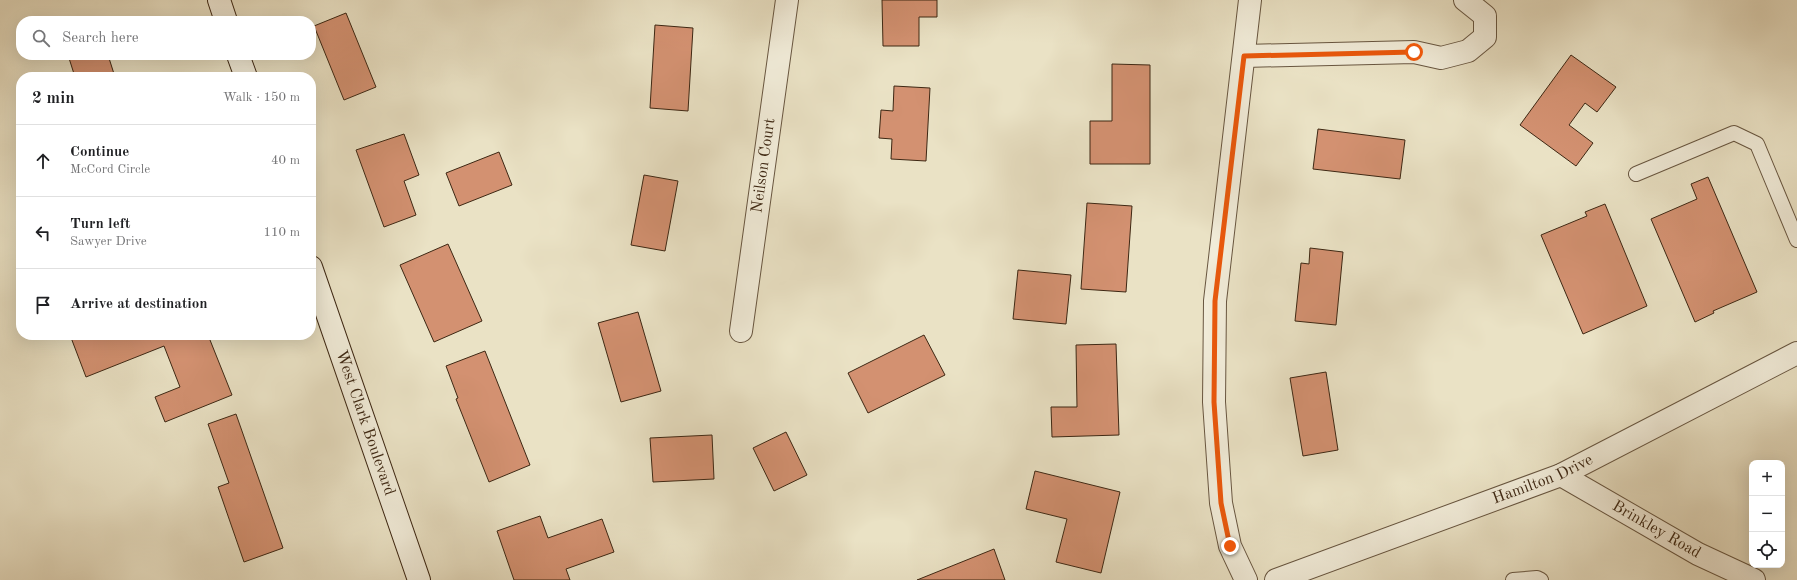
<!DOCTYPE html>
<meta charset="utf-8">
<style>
:root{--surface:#fff;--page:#f6f6f6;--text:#202124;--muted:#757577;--line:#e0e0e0}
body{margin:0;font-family:"Old Standard TT",serif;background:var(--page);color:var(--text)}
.controls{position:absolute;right:12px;bottom:12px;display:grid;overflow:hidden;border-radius:8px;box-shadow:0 4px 16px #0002}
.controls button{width:36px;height:36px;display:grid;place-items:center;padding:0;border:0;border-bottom:1px solid var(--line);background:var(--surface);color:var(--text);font:20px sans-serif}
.stop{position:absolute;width:12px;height:12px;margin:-9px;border:3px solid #ea580c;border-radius:50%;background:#fff}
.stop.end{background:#ea580c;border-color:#fff;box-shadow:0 1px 4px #0008}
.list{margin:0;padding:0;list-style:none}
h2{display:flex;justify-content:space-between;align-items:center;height:52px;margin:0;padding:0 16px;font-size:17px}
h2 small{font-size:13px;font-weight:400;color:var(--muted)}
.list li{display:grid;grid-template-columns:26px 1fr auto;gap:12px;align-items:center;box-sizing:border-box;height:72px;padding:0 16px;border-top:1px solid var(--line)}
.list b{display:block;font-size:15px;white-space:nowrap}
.list p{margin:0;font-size:13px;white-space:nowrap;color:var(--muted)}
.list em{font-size:13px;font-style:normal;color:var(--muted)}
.icon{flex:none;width:22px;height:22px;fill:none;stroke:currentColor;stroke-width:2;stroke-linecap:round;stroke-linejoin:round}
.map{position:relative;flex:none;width:1797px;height:580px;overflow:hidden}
.search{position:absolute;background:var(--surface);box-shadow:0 4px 16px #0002;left:16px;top:16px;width:300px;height:44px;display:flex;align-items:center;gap:10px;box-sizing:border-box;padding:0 14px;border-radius:16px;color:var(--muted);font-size:15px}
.panel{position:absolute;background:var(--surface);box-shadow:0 4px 16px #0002;left:16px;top:72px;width:300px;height:268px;border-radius:16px}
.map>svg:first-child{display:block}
.building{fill:#d39171;stroke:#3d2713}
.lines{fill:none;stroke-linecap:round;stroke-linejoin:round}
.lane-casing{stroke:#685640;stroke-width:16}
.street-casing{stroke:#685640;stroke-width:24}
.secondary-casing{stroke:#3d2713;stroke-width:24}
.lane{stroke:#f1ecd9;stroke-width:14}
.street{stroke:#f1ecd9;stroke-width:22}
.secondary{stroke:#f1ecd9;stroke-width:22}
.route{stroke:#ea580c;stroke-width:5}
.labels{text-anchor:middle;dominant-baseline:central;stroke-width:3.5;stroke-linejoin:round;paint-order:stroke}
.street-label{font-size:16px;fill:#3d2713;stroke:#f1ecd9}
</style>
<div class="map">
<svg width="1797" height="580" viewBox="0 0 1797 580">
<rect width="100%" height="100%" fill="#eae2c5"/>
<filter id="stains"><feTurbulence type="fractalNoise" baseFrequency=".005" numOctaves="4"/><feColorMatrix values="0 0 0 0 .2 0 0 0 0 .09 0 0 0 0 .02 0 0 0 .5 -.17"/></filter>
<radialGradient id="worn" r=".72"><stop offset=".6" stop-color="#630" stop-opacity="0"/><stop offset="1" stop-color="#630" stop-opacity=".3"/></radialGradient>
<path class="building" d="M882 0H937V17H919V46H883Z
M346 13 376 87 344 100 314 26Z
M655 25 693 28 688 111 650 108Z
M68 55H108L115 77H75Z
M1571 55 1616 87 1597 112 1585 103 1569 125 1593 143 1576 166 1520 125Z
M1112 64 1150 65V164H1090V121H1112Z
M894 86 930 88 926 161 891 159 892 139 879 138 881 110 893 111Z
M1318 129 1405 140 1400 179 1313 169Z
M404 134 419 175 404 181 416 215 384 227 356 150Z
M499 152 512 185 459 206 446 173Z
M644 175 678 181 665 251 631 245Z
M1708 177 1757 292 1713 311 1714 313 1695 322 1651 219 1697 199 1691 184Z
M1087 203 1132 206 1126 292 1081 289Z
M1605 204 1647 306 1583 334 1541 235 1587 216 1585 212Z
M448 244 482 321 434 342 400 265Z
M1310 248 1343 252 1336 325 1295 321 1301 263 1309 264Z
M1018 270 1071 275 1066 324 1013 319Z
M638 312 661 391 621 402 598 323Z
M70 335H208L232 395 165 422 155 397 180 387 164 346 86 377Z
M924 335 945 375 868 413 848 373Z
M1116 344 1119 435 1052 437 1051 407H1077L1076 345Z
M485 351 530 465 489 482 456 399 458 398 446 366Z
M1326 372 1338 450 1303 456 1290 378Z
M236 414 283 548 244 562 218 487 229 483 208 424Z
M786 432 807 475 774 491 753 448Z
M712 435 714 479 653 482 650 438Z
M1035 471 1120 492 1101 573 1056 562 1067 519 1026 509Z
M540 516 548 538 602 519 614 552 566 569 570 580H514L497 531Z
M994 549 1005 580H917Z"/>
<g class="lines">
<defs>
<path id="lane" d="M1636 174 1734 133 1757 144 1797 240
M1513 580 1537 578 1541 580"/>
<g id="street">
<path d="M1244 56 1414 52 1441 58 1468 51 1485 37V16L1465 0"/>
<path id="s1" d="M741 331 787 0"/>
<path id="s2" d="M1561 475 1698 554 1754 580"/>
<path d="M1246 580 1230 546 1221 503 1214 402 1215 301 1250 0"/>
<path id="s3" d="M1276 580 1561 475 1797 353"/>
</g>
<g id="secondary">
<path d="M219 0 226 21"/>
<path d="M238 55 246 77"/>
<path id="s4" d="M311 267 419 580"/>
</g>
</defs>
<use href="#lane" class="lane-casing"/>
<use href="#street" class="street-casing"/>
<use href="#secondary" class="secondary-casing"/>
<use href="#lane" class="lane"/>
<use href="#street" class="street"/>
<use href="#secondary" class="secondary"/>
</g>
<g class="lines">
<path class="route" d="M1230 546 1221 503 1214 402 1215 301 1244 56 1414 52"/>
</g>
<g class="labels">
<g class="street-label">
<text stroke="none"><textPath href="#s1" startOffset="167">Neilson Court</textPath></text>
<text stroke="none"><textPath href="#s4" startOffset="165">West Clark Boulevard</textPath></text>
<text stroke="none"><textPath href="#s3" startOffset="285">Hamilton Drive</textPath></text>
<text stroke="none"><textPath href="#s2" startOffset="110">Brinkley Road</textPath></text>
</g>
</g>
<rect width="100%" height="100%" filter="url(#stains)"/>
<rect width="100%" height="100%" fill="url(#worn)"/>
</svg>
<div class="controls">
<button>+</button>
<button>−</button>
<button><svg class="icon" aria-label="locate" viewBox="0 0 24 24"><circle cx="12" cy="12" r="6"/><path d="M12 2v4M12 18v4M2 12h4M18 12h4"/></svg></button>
</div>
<div class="stop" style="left:1414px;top:52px"></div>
<div class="stop end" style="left:1230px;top:546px"></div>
<div class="search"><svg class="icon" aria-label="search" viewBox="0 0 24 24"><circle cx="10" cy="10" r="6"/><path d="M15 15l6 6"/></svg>Search here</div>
<section class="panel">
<h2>2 min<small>Walk · 150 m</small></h2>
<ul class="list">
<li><svg class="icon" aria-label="ahead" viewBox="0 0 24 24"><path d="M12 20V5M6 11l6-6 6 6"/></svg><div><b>Continue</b><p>McCord Circle</p></div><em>40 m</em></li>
<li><svg class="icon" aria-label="left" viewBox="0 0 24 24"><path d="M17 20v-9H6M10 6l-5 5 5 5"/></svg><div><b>Turn left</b><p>Sawyer Drive</p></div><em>110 m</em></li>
<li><svg class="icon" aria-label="arrive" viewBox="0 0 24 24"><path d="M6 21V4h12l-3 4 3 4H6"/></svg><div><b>Arrive at destination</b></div></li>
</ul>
</section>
</div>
